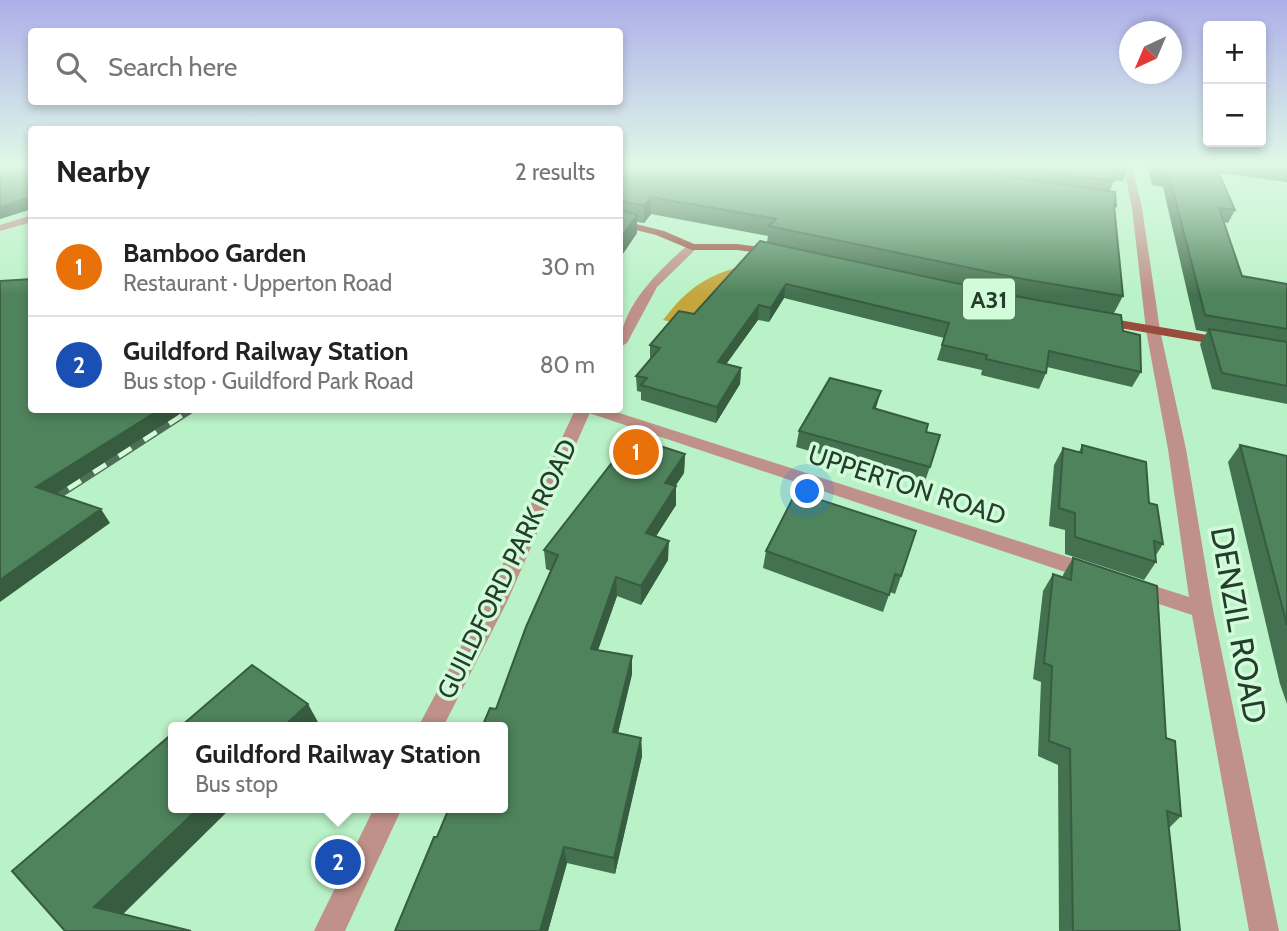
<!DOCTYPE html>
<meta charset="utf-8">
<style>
:root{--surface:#fff;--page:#f6f6f6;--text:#222;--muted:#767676;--line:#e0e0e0;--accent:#1a73e8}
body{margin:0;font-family:Cabin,sans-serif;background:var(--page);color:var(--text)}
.controls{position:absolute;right:21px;top:21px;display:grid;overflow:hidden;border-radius:7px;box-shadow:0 4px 10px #0003}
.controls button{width:63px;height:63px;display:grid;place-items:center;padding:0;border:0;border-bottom:2px solid var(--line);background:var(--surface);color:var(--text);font:35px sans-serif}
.compass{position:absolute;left:1119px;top:21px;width:63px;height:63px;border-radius:50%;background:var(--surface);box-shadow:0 4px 10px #0003;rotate:224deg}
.you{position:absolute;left:808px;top:492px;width:24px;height:24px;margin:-18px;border:5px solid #fff;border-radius:50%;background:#1a73e8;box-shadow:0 0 0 10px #1a73e833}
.badge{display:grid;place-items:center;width:46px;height:46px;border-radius:50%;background:var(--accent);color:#fff;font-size:23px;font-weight:700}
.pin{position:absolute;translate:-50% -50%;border:4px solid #fff;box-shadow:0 2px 7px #0006}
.popup{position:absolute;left:168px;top:722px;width:340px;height:91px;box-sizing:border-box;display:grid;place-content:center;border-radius:7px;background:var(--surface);filter:drop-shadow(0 2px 5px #0005);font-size:23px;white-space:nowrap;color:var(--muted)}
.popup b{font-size:26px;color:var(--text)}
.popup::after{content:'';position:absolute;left:50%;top:100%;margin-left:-14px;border:14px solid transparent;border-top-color:var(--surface)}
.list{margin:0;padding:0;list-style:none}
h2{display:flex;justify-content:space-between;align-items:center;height:91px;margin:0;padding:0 28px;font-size:30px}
h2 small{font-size:23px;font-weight:400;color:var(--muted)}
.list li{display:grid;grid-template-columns:46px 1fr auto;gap:21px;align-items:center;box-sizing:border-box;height:98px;padding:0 28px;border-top:2px solid var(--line)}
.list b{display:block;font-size:26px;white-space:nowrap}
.list p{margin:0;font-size:23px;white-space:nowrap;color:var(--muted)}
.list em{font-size:23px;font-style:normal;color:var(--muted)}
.icon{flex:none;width:38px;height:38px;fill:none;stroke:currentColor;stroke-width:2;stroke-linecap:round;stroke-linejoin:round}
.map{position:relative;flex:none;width:1287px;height:931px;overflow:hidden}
.search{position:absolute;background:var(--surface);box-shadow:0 4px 10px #0003;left:28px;top:28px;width:595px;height:77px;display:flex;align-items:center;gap:18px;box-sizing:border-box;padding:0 24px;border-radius:7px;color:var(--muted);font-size:26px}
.panel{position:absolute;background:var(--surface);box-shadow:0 4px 10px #0003;left:28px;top:126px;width:595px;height:287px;border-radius:7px}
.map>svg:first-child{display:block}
.forest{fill:#c5a53d}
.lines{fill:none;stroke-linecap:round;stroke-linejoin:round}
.minor{fill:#bf9188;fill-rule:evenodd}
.tertiary{fill:#bf9188;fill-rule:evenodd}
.primary{fill:#994c3e;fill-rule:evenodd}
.rail-casing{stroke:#4f6e57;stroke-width:8}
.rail{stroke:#d0fcd9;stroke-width:5;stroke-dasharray:15;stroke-linecap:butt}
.wall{fill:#44714f}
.shaded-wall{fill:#375c40}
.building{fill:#4f835c;stroke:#375c40;stroke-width:2}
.labels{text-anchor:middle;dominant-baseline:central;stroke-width:7;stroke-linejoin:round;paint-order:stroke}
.shield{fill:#d0fcd9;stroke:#597660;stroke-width:2}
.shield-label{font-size:24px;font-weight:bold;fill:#263c2c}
.street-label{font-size:26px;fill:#263c2c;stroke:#d0fcd9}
.near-street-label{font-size:32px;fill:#263c2c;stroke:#d0fcd9}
</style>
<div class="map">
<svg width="1287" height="931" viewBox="0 0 1287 931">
<rect width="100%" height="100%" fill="#baf2c7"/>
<path class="forest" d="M750 264 698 328 663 320C689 286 709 274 750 264Z"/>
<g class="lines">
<path class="minor" d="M1123 165H1132L1142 208 1160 330 1186 449 1213 610 1279 931H1249L1192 615 1129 594 1126 588 1129 582 1136 580 1189 597 1168 449 1146 330 1132 208Z
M587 410H610L1096 566 1099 572 1096 578 1089 580 589 413Z"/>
<path class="tertiary" d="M32 215V222L0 231V225Z
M688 245 698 247 657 287 627 343 620 347C620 307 660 269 688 245Z
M575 410H591L507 602 443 727H418L486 600Z
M374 808H402L345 931H314Z"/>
<path class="primary" d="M620 220 664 231 694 244H737L775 249 781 252 775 255 737 250H692L656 235 620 226Z
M1101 317 1225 338 1232 342 1225 346 1096 324V318Z"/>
<defs>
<path id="rail" d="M43 505 190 410"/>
</defs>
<use href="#rail" class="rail-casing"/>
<use href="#rail" class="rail"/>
</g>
<path class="wall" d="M620 165H1130L1123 181 1114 180 1110 191 1116 206 1114 210 1123 296 1114 313 1141 372 1132 387 1047 367 1046 373 1039 389 981 375 982 370 937 360 944 338 784 298 769 322 758 320 726 364 741 368 740 384 716 423 641 400V392L637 391 636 376 650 360V345L694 314 767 242 768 236 651 214 644 223 637 222V233L620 258Z
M1147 165H1287V182L1218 173 1235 210 1228 223 1224 222 1242 276 1287 284V404L1212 389 1200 344 1207 332 1196 330 1163 187 1152 185Z
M876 409 926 432 930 467 924 484 796 447 799 431Z
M1082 445 1149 503 1163 544 1156 555V562L1144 580 1065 554V530L1049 526 1054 465 1063 448 1079 452Z
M1240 445 1287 456V704L1280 684 1228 462Z
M685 454 684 473 675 486 676 505 656 536 668 560 641 605 617 596 598 650 632 656V674L618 733 641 738 642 756 615 874 567 863 548 931H395L496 709 551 571 546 569 544 550Z
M796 492 901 576 895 594 890 592 883 612 763 568 766 551Z
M1073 558 1166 738 1181 816 1169 828 1180 931H1059L1058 765 1038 756 1041 682 1033 679 1043 591 1053 574 1063 578V575Z"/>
<path class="shaded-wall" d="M32 197V209L0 219V207Z
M651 197V214L644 223V206Z
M637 215V233L620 258V239Z
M786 284 784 298 769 322 771 308Z
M759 305 758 320 717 377 718 362Z
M741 368 740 384 716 423 717 407Z
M881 391 876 408 868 425 873 408Z
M159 410H186L46 500 36 487Z
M685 454 684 473 665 502V483Z
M676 486V505L646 552V533Z
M101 509 110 523 0 602V580Z
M669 541 668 560 641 605V586Z
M616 577 617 596 592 667 591 649Z
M632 656V674L614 750 613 732Z
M308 704 318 722 313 727H283Z
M641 738 642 756 615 874 614 858Z
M199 808H231L115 922 94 907Z
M564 847 567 863 548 931H540Z"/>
<path class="building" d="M0 165H32V197L0 207Z
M620 165H923L1115 192 1116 206 1114 205 1123 296 1023 279 769 226 776 219 651 197 644 206 620 201Z
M991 165H1112L1114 181Z
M1155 165H1215L1235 210 1219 208 1242 276 1287 284V329L1205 315 1169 175 1157 173Z
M1254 165H1287V169Z
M620 210 637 215 620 239Z
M760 241 1020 297 1121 315 1123 331 1140 335 1141 372 1049 351 1046 373 986 359 987 355 942 345 949 323 786 284 771 308 759 305 718 362 741 368 717 407 641 385 647 378 636 376 660 348 650 345 679 311 694 314Z
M32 279V410H159L36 487 101 509 0 580V281Z
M1209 329 1287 342V386L1222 373Z
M830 378 881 391 873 408 928 424 926 432 940 435 930 467 799 431Z
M632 437 685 454 665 483 676 486 646 533 669 541 641 586 616 577 591 649 632 656 613 732 641 738 614 858 564 847 540 931H395L434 837H437L449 808H502V727H482L490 708 496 709 526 627 558 555 544 550Z
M1082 445 1146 462 1149 503 1157 505 1163 544 1154 541 1156 562 1075 537V513L1059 508 1063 448 1082 453Z
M1240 445 1287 456V625Z
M796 492 916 531 901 576 895 574 889 595 766 551Z
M1073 558 1157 586 1166 738 1175 741 1181 816 1167 811 1180 931H1073L1070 749 1049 741 1052 666 1044 663 1053 574 1071 580Z
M252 665 308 704 283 727H180Z
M173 733V808H199L94 907 191 931H65L12 871Z"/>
<linearGradient id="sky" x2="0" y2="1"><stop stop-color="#adafea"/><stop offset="0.56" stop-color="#e0f9e6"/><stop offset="1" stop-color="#e0f9e6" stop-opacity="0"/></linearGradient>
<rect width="1287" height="295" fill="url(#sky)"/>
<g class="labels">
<rect class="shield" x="963" y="278.5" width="52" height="41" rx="5"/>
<g class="shield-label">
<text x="989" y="299">A31</text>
</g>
<g class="street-label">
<text transform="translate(907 485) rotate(18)">UPPERTON ROAD</text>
<text transform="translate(507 569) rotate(-64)">GUILDFORD PARK ROAD</text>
</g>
<g class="near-street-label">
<text transform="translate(1239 625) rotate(80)">DENZIL ROAD</text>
</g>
</g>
</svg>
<div class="controls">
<button>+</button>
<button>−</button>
</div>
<svg class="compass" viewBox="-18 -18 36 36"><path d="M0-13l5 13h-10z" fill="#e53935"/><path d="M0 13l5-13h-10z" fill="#767676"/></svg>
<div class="you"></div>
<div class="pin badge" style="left:636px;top:452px;background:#e8710a">1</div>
<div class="pin badge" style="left:338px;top:862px;background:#1a4fb4">2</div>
<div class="popup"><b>Guildford Railway Station</b>Bus stop</div>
<div class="search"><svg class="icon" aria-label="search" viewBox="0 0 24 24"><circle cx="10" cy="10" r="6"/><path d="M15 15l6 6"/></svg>Search here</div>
<section class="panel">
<h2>Nearby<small>2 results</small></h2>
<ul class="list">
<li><span class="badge" style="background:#e8710a">1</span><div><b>Bamboo Garden</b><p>Restaurant · Upperton Road</p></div><em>30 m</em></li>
<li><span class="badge" style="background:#1a4fb4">2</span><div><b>Guildford Railway Station</b><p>Bus stop · Guildford Park Road</p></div><em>80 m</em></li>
</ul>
</section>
</div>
